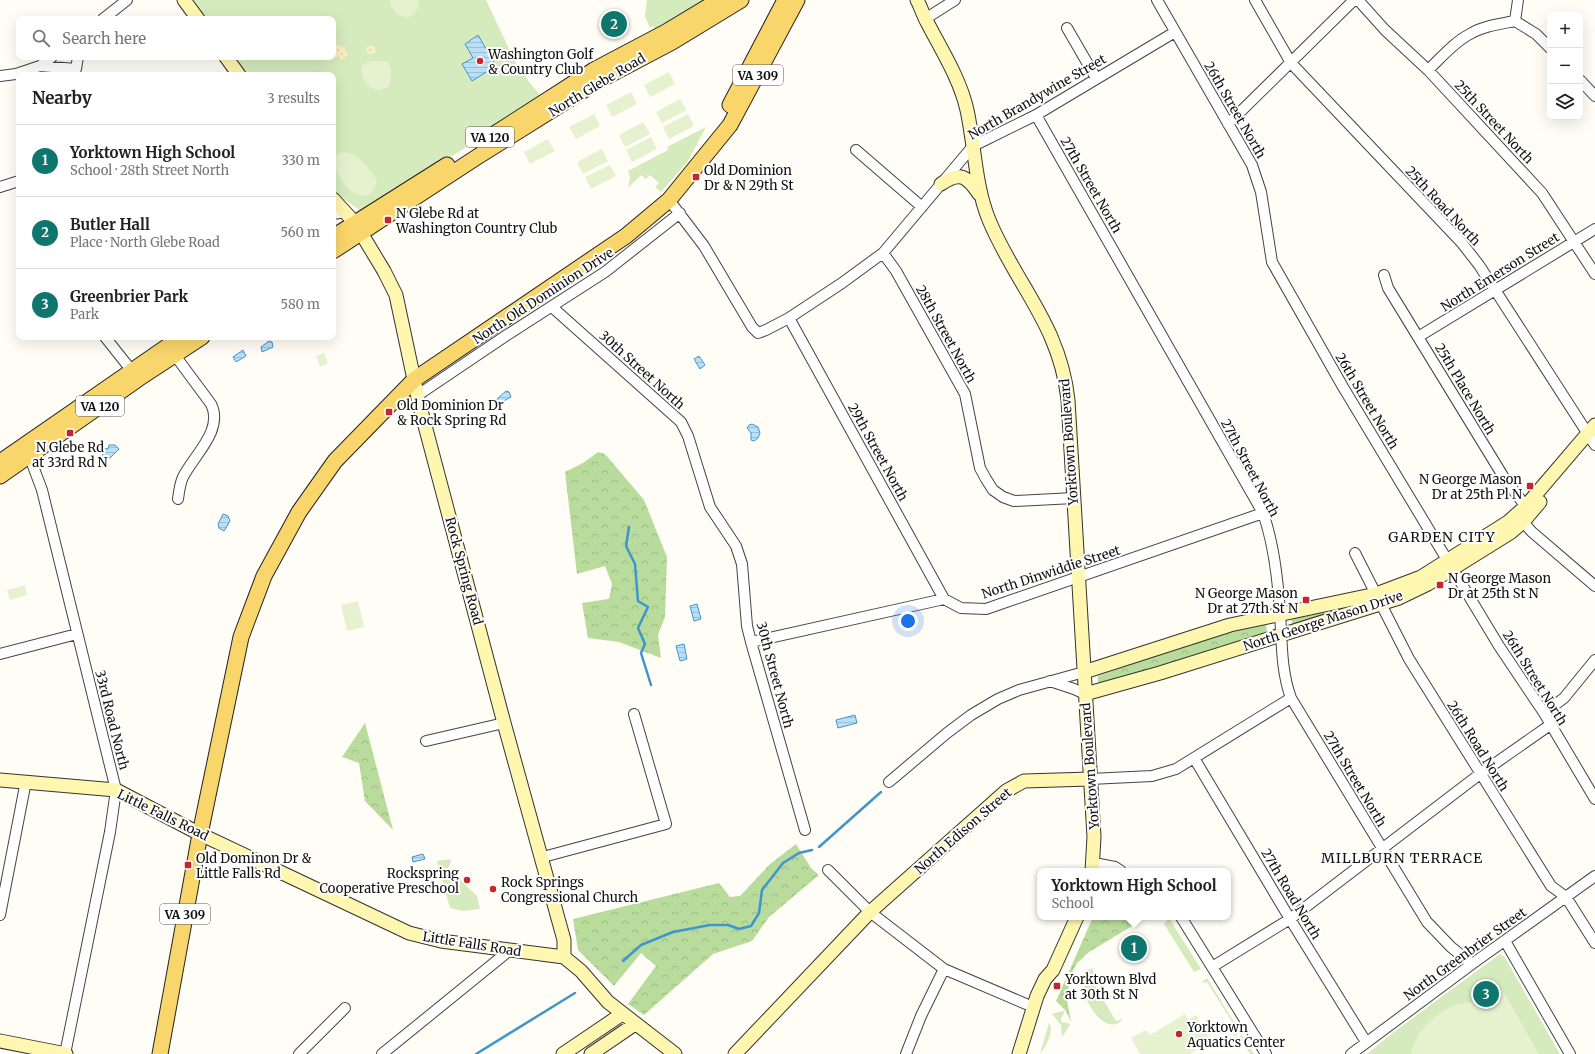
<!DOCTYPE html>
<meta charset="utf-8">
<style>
:root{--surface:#fff;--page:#f6f6f6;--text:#222;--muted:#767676;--line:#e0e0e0;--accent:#0f766e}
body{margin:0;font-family:Merriweather,serif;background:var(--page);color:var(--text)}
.controls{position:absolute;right:12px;top:12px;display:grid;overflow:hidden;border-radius:8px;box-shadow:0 4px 16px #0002}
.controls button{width:36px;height:36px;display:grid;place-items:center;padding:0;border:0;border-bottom:1px solid var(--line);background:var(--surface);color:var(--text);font:20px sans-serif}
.you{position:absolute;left:908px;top:621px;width:14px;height:14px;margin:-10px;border:3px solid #fff;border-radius:50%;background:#1a73e8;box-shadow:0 0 0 6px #1a73e833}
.badge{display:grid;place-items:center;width:26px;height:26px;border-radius:50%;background:var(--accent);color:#fff;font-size:13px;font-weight:700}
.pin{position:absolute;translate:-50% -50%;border:2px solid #fff;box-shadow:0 1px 4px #0006}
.popup{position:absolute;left:1037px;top:868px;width:194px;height:52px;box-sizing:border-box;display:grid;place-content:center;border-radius:8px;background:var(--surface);filter:drop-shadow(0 1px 3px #0005);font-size:13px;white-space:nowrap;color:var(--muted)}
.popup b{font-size:15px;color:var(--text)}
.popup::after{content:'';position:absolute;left:50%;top:100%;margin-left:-8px;border:8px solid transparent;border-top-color:var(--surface)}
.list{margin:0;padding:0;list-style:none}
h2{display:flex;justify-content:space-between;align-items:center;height:52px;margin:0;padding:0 16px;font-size:17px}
h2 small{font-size:13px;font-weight:400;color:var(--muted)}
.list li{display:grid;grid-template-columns:26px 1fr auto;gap:12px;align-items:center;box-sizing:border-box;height:72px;padding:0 16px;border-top:1px solid var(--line)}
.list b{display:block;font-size:15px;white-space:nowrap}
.list p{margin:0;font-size:13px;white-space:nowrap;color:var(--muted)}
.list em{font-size:13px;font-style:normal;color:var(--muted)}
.icon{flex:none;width:22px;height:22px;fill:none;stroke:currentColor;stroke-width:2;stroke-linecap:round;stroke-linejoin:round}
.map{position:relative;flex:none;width:1595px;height:1054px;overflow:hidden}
.search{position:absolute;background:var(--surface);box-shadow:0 4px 16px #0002;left:16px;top:16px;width:320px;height:44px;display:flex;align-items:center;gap:10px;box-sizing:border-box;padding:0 14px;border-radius:8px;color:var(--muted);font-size:15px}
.panel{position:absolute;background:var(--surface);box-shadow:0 4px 16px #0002;left:16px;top:72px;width:320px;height:268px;border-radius:8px}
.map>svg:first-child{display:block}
.grass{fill:#d5ebbd}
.forest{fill:url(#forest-crowns)}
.sand{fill:url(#sand-dots)}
.pitch{fill:#e6f2cf}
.water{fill:url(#water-rules);stroke:#3f96cf}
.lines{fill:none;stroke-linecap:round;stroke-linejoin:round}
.stream{stroke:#3f96cf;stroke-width:2.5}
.street-casing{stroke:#444;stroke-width:12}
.secondary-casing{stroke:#333;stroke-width:15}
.primary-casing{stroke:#222;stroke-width:17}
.street{stroke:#fff;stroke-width:10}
.secondary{stroke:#fff6b0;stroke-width:13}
.primary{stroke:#f9d66b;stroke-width:15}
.poi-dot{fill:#c4262e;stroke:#fff;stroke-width:1.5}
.labels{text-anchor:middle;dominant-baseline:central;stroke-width:4;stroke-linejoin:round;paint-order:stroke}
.shield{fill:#fff;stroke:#585858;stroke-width:1}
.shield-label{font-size:12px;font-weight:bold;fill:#111}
.poi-label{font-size:13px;fill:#111;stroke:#fff;text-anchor:start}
.street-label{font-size:13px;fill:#111;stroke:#fff}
.neighbourhood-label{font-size:14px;letter-spacing:1px;fill:#111;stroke:#fff}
</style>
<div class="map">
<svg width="1595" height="1054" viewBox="0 0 1595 1054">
<defs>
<pattern id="forest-crowns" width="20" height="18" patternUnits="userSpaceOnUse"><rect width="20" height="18" fill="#b9dc9c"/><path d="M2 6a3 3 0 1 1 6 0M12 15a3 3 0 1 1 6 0" fill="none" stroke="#9ebc85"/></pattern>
<pattern id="sand-dots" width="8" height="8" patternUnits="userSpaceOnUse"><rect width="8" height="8" fill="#fbeec1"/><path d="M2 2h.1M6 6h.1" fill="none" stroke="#d6cba5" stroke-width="1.8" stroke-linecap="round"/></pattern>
<pattern id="water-rules" width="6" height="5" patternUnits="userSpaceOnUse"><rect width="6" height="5" fill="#b9e0f7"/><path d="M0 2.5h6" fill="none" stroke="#9ebfd3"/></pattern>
</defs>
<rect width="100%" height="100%" fill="#fffdf5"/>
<path class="grass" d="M190 0H486L518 68 543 99 409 183 361 211 333 191V75H244L231 57H333V19H204Z
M647 0H706L655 30 653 26 650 28 645 16Z
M706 127 688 161 661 192 655 187 659 183 650 175 646 179 641 175 628 188 630 178 628 171 668 150 667 147Z
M450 859 451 862 448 868 477 896 480 909 463 911 450 908 437 861Z
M1169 918 1201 969 1194 972 1164 924Z
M1500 954 1504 956 1560 1054H1367L1395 1031Z
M1092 968 1094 973 1089 976 1116 1021 1123 1019C1104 1043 1067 982 1092 968Z
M1207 978 1240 1032 1234 1036 1232 1032 1236 1028 1207 982 1201 983Z
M1062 1011 1065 1012 1061 1018V1022L1068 1023 1070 1025 1062 1037 1061 1025 1052 1014Z
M1049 1023C1055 1031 1045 1048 1040 1054Z
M1242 1035 1254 1054H1250L1242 1041 1238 1042 1235 1040Z"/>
<path class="forest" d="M598 452 605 454 644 500 667 557 665 617 658 635 661 658 619 642 588 638 582 603 609 599 612 584 605 566 577 574 565 472 583 463Z
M1363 603 1293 625 1291 618Z
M1266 622 1267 635 1098 685V676L1223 631Z
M365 723 393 830 365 801 359 763 342 757Z
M796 844 811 868 819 875 769 917 752 941 713 954 644 1015 628 1004 656 966 641 953 614 986 578 950 573 919 719 883 730 897 740 896 770 864Z
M1093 917H1147L1089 952 1077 963 1070 976 1067 1000 1071 1022 1066 1011 1056 1001Z"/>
<path class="sand" d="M333 44 345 47 348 55 341 60 333 57Z
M366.5 50a4.5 4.5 0 1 1 9 0a4.5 4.5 0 1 1-9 0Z"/>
<path class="pitch" d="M390 0H419C418 24 393 21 390 0Z
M380 61 387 62C393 69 391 78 389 86 374 96 362 84 361 68 364 61 373 61 380 61Z
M669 72 675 84 650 97 644 85Z
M631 92 637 104 612 117 606 105Z
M680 99 687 110 662 123 656 112Z
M594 114 600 126 576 139 569 127Z
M688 114 694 126 669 139 663 127Z
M643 122 650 134 625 147 619 135Z
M651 137 657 149 632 162 626 150Z
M548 139 555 151 530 164 524 152Z
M602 149 608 161 583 174 577 162Z
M343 152C358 153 368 168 377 179 370 221 326 175 337 154Z
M610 165 616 176 591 189 585 177Z
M324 353 328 363 320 367 316 356Z
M25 585 27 595 10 600 7 590Z
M358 601 364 627 347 631 341 605Z
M1501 988 1539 1054H1411C1415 1031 1436 1012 1458 1004 1465 1002 1473 1003 1479 1001 1487 998 1494 992 1501 988Z
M1185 1014 1188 1020 1196 1015 1211 1041 1190 1054H1140L1131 1038 1144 1031H1147L1150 1035Z"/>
<path class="water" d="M478 35 496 66 472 81 462 64 473 58 465 44Z
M269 341 272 342 273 347 262 352 261 347Z
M243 350 246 356 236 362 233 357Z
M699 356 705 365 700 369 694 359Z
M506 391 509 392 511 397 500 403 497 399Z
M752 424 758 427 760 433 758 438 754 441 751 440V433L747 428 749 425Z
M109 445H115L119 449 110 458 103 457 102 448 108 449Z
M223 514 228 516 230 521 224 531 219 528 218 524Z
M697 604 701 619 694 621 690 606Z
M684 644 687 659 680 661 676 646Z
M855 715 857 723 838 728 836 720Z
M423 854 425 859 413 862 412 857Z"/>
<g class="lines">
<path class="stream" d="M629 527 626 546 635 564 638 601 648 607 638 628 645 644 641 653 651 685
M819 847 881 792
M623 961 641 945 673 932 710 925H728L739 929 751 926 759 913 762 890 783 863 799 853 812 850
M476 1054 575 993"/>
<defs>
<path id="street" d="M1157 0 1252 165 1261 192 1272 262 1343 387 1499 646 1544 713 1595 799
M1255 0 1291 63 1461 242 1479 265 1595 445
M1358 0 1385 30 1428 70 1542 193 1595 274
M103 19 127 0
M925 19 955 0
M1515 21 1536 34 1550 48
M1515 21 1518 0
M1067 28 1096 78
M40 66 52 57
M1428 70C1441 58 1454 42 1470 34 1483 26 1500 24 1515 21
M0 76 16 74 40 66 76 69 78 57
M1580 80 1595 96
M1036 115 1263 513C1274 544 1278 580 1280 613 1282 642 1281 671 1291 698L1427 922 1451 947 1472 964
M1228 124 1354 0
M856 150 922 207
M0 187 19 181
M669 200 704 246 752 327 758 333 766 330 789 318 842 283 883 253 973 146 1036 115 1175 32
M333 214 345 212
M883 253 896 271 965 394 980 468 986 479 993 490 1003 497 1014 501 1074 498
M1384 275 1388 288 1503 476 1529 511
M552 307 681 422 688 436 710 507 736 546 742 564 747 626 751 642 805 830
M789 318 944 599
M105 337 136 376
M1418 337 1595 229
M171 350 211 404C224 430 194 455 183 477 180 483 179 492 178 499
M418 395 507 335 605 272 680 213
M27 450 42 490 116 790 110 832 65 1054
M1523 522 1532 532 1595 586
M1355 553 1409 659 1551 886 1566 897 1595 943
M751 642 944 599 961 608 986 609 1263 513
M0 654 77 634
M1050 681 1074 689 1085 694
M1544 713 1564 698 1595 660
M426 741 504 723
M1194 758 1290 919 1366 1042
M1090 779 1152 776 1176 769 1291 698
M889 782 947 733 971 715 998 699 1019 690 1084 672
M543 857 666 824 634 714
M1094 863 1115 867 1121 871
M828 870 870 912 944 969 1033 1007
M0 915 26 781
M1181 917 1266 1054
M1505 941 1570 1054
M1212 967 1290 919 1480 774 1550 725
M299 1054 345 1008
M382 1054 510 950
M906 1054 921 1016 944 969
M1351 1054 1472 964 1595 876"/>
<path id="secondary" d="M184 0 198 19
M917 0C921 7 923 15 927 22 942 51 960 79 967 110 975 147 975 186 989 220 1016 285 1060 325 1068 400L1094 837 1092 871
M226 57 239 75
M941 184C960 171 967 176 979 194
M333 199 355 223 384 271 396 295 419 403 504 723 564 940V957
M1084 672 1230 625 1376 594 1421 577 1508 522 1525 507 1595 425
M1085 694 1160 673 1399 598 1428 584 1510 533 1523 522 1540 502
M0 780 116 790 200 834 409 933 441 941 564 957 581 971 608 1002 675 1054
M0 1041 66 1054
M563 1054 622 1014
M591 1054 635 1024
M735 1054 870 912 1006 791 1024 781 1090 779
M1019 1054 1037 996 1045 979 1053 970 1077 917"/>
<path id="primary" d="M730 105 785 0
M482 142 594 70 666 32 719 0
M333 237 447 165
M333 251 477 157 600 80 672 42 741 0
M0 462 181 337
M0 476 138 379 202 337
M160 1054 200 834 241 637 264 576 299 512 335 461 415 379 626 236 669 200 730 125 797 0"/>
</defs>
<use href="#street" class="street-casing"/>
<use href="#secondary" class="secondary-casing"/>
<use href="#primary" class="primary-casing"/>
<use href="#street" class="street"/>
<use href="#secondary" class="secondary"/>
<use href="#primary" class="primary"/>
</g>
<g class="poi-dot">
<circle cx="480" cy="61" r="4"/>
<rect x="692" y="173" width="8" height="8" rx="2"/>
<rect x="384" y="216" width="8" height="8" rx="2"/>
<rect x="385" y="408" width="8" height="8" rx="2"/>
<rect x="66" y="429" width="8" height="8" rx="2"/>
<rect x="1526" y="482" width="8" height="8" rx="2"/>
<rect x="1436" y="581" width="8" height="8" rx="2"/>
<rect x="1302" y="596" width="8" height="8" rx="2"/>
<rect x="184" y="861" width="8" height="8" rx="2"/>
<circle cx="467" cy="880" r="4"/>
<circle cx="493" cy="889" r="4"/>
<rect x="1053" y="982" width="8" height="8" rx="2"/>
<circle cx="1179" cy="1034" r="4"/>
</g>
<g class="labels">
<g class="shield">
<rect x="733" y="65" width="50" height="20" rx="3"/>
<rect x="466" y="127" width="48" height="20" rx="3"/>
<rect x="76" y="396" width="48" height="20" rx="3"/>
<rect x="160" y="904" width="50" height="20" rx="3"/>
</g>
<g class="shield-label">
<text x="758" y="75">VA 309</text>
<text x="490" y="137">VA 120</text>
<text x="100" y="406">VA 120</text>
<text x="185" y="914">VA 309</text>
</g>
<g class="poi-label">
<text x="488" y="54">Washington Golf<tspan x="488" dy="15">&amp; Country Club</tspan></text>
<text x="704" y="170">Old Dominion<tspan x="704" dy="15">Dr &amp; N 29th St</tspan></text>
<text x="396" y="213">N Glebe Rd at<tspan x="396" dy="15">Washington Country Club</tspan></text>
<text x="397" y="405">Old Dominion Dr<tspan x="397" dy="15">&amp; Rock Spring Rd</tspan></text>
<text x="70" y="447" text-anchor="middle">N Glebe Rd<tspan x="70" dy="15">at 33rd Rd N</tspan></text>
<text x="1522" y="479" text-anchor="end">N George Mason<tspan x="1522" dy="15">Dr at 25th Pl N</tspan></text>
<text x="1448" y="578">N George Mason<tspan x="1448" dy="15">Dr at 25th St N</tspan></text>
<text x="1298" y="593" text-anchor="end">N George Mason<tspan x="1298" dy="15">Dr at 27th St N</tspan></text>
<text x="196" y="858">Old Dominon Dr &amp;<tspan x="196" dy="15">Little Falls Rd</tspan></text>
<text x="459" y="873" text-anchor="end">Rockspring<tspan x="459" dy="15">Cooperative Preschool</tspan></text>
<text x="501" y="882">Rock Springs<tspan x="501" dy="15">Congressional Church</tspan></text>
<text x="1065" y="979">Yorktown Blvd<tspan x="1065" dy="15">at 30th St N</tspan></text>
<text x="1187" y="1027">Yorktown<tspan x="1187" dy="15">Aquatics Center</tspan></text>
</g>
<g class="street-label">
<text transform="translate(597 85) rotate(-31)">North Glebe Road</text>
<text transform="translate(1037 97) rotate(-30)">North Brandywine Street</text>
<text transform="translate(1235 110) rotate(60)">26th Street North</text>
<text transform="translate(1494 122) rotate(47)">25th Street North</text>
<text transform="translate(1091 185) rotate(60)">27th Street North</text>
<text transform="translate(1443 206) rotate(47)">25th Road North</text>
<text transform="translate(1500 272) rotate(-32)">North Emerson Street</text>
<text transform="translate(543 296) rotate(-33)">North Old Dominion Drive</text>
<text transform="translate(946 334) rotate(61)">28th Street North</text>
<text transform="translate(642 370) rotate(42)">30th Street North</text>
<text transform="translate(1465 389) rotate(59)">25th Place North</text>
<text transform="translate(1367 401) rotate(59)">26th Street North</text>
<text transform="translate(1069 442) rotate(-94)">Yorktown Boulevard</text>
<text transform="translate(878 452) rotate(61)">29th Street North</text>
<text transform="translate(1250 468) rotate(62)">27th Street North</text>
<text transform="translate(464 571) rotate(75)">Rock Spring Road</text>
<text transform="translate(1051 572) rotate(-18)">North Dinwiddie Street</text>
<text transform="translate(1323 621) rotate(-18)">North George Mason Drive</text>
<text transform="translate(775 675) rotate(75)">30th Street North</text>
<text transform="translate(1535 678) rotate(58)">26th Street North</text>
<text transform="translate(112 720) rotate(76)">33rd Road North</text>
<text transform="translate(1478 746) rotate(58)">26th Road North</text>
<text transform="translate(1090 766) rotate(-94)">Yorktown Boulevard</text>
<text transform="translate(1355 779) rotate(59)">27th Street North</text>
<text transform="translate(163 815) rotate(26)">Little Falls Road</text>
<text transform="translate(963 831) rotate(-41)">North Edison Street</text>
<text transform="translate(1291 894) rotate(59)">27th Road North</text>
<text transform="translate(472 944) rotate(9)">Little Falls Road</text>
<text transform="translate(1465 954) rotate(-36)">North Greenbrier Street</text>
</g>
<g class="neighbourhood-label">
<text x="1442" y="537">GARDEN CITY</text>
<text x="1402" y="858">MILLBURN TERRACE</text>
</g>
</g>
</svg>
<div class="controls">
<button>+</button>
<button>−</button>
<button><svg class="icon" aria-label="layers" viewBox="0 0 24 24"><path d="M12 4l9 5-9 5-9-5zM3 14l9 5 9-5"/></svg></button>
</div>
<div class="you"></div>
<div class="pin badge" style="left:1134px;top:948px">1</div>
<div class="popup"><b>Yorktown High School</b>School</div>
<div class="pin badge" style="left:614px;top:24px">2</div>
<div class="pin badge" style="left:1486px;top:994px">3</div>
<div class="search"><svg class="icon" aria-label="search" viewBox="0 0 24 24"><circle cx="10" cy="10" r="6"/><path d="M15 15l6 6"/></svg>Search here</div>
<section class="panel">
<h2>Nearby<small>3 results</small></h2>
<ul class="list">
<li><span class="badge">1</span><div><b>Yorktown High School</b><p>School · 28th Street North</p></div><em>330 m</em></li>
<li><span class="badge">2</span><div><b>Butler Hall</b><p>Place · North Glebe Road</p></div><em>560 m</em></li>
<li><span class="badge">3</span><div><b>Greenbrier Park</b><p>Park</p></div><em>580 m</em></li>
</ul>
</section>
</div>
